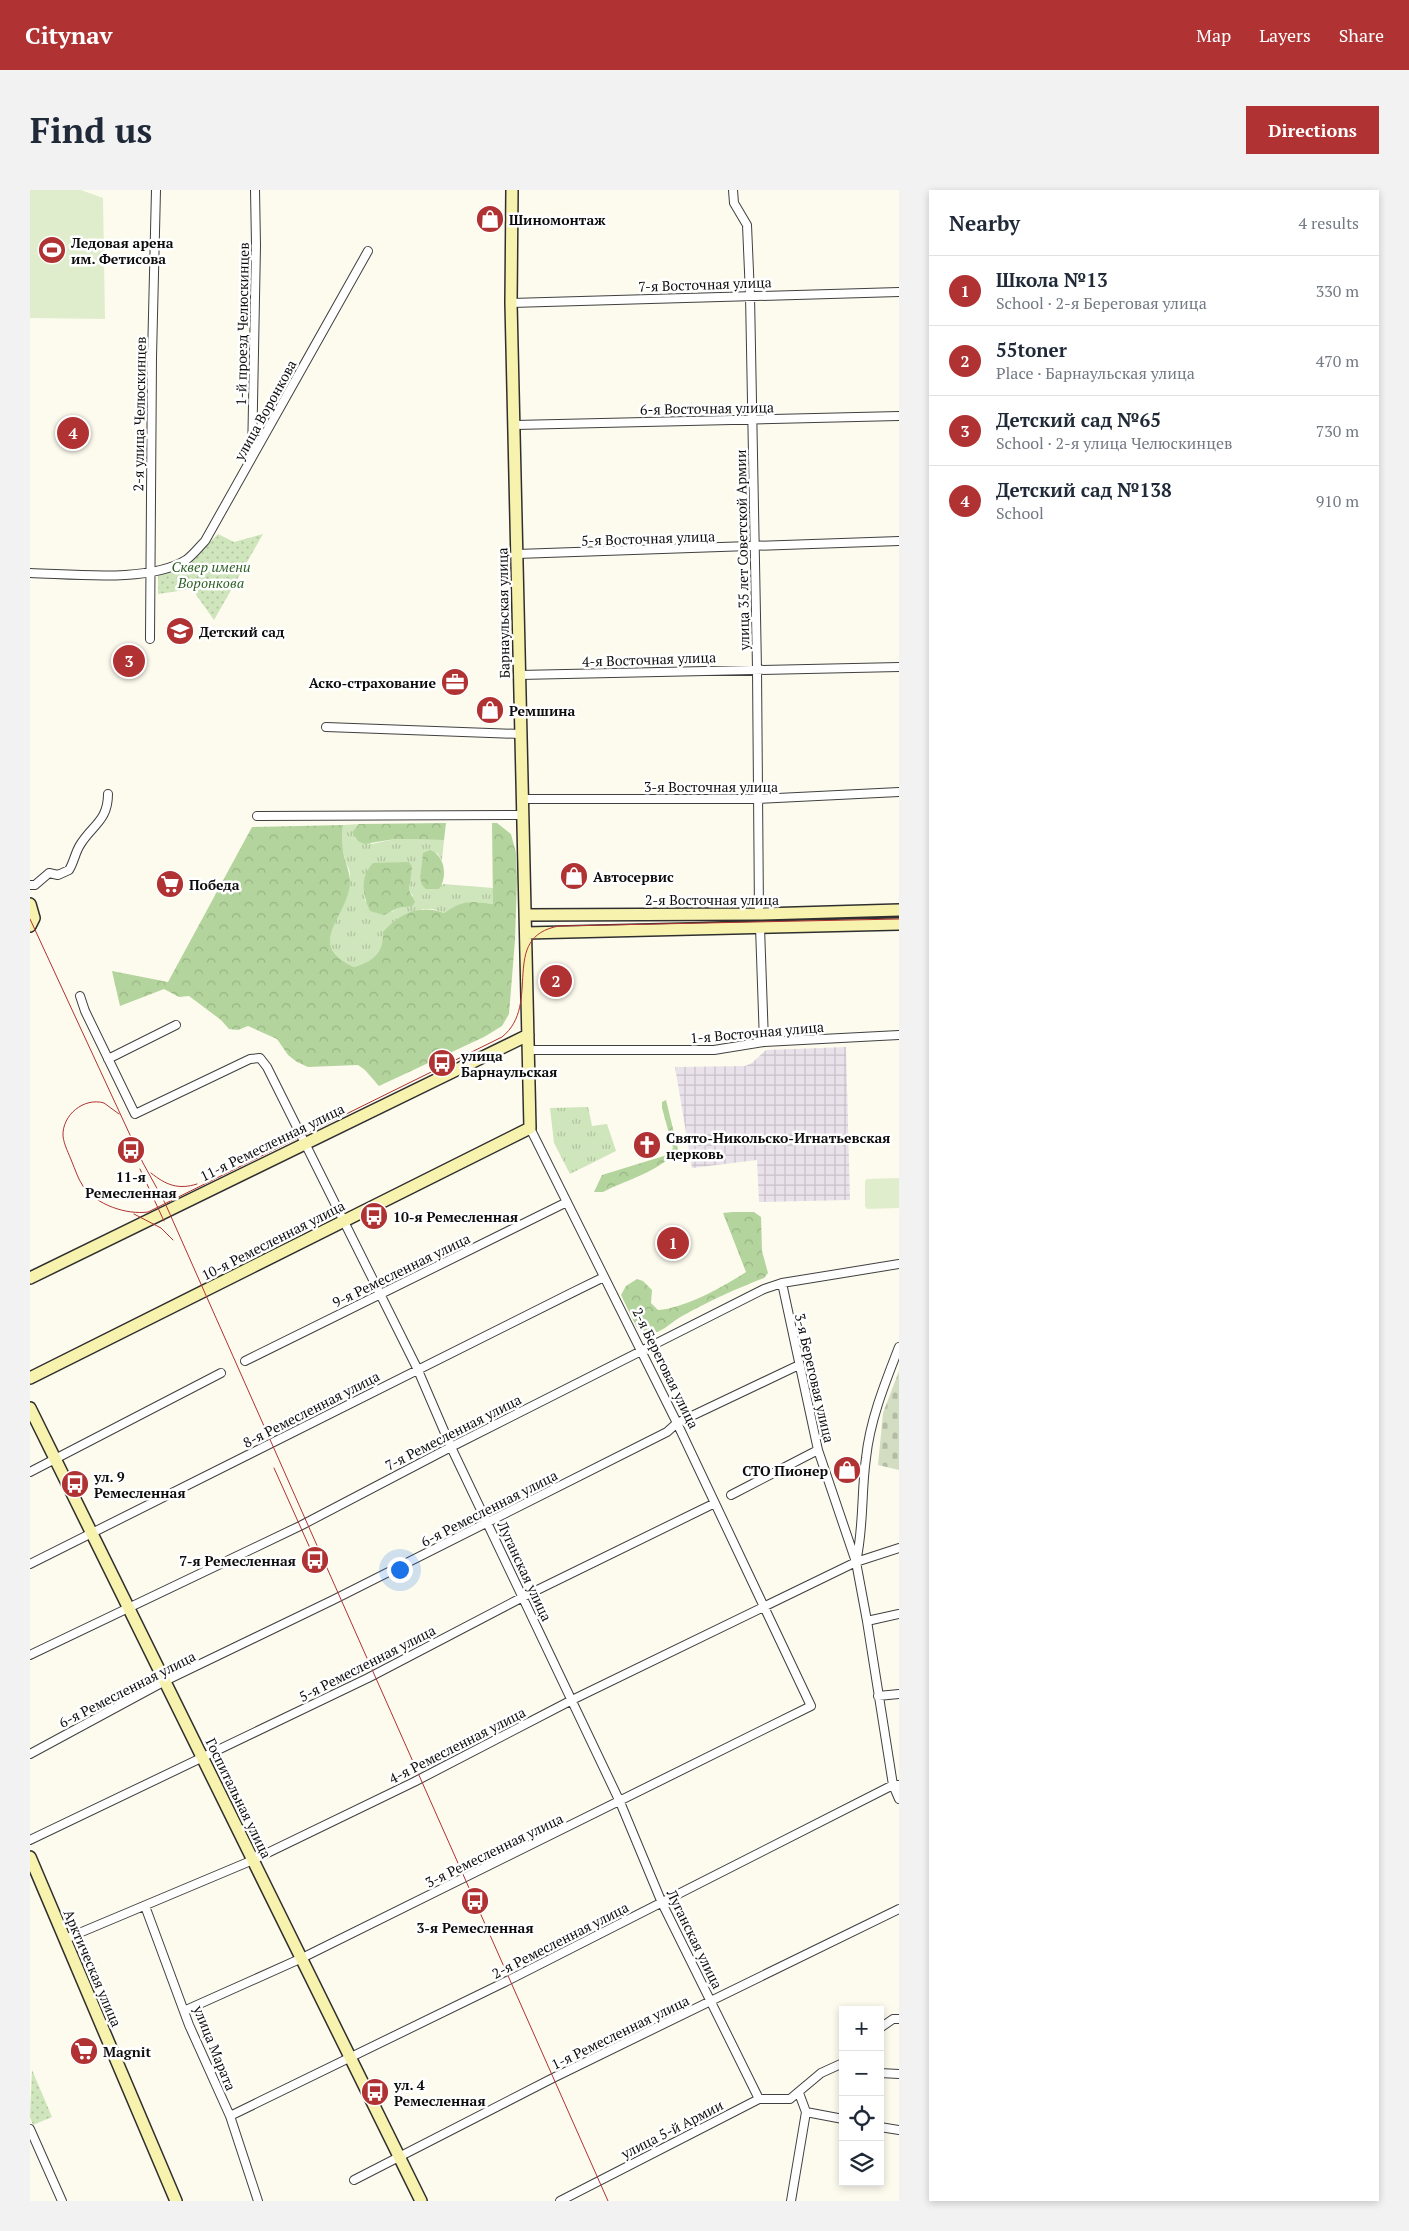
<!DOCTYPE html>
<meta charset="utf-8">
<style>
:root{--surface:#fff;--page:#f2f2f3;--text:#1f2937;--muted:#747a83;--line:#e0e1e3;--accent:#b03233}
body{margin:0;font-family:"PT Serif",serif;background:var(--page);color:var(--text)}
.controls{position:absolute;right:15px;bottom:15px;display:grid;overflow:hidden;border-radius:0px;box-shadow:0 2px 8px #0003}
.controls button{width:45px;height:45px;display:grid;place-items:center;padding:0;border:0;border-bottom:1px solid var(--line);background:var(--surface);color:var(--text);font:25px sans-serif}
.you{position:absolute;left:369px;top:1379px;width:18px;height:18px;margin:-12px;border:4px solid #fff;border-radius:50%;background:#1a73e8;box-shadow:0 0 0 8px #1a73e833}
.badge{display:grid;place-items:center;width:32px;height:32px;border-radius:50%;background:var(--accent);color:#fff;font-size:16px;font-weight:700}
.pin{position:absolute;translate:-50% -50%;border:2px solid #fff;box-shadow:0 1px 5px #0006}
.list{margin:0;padding:0;list-style:none}
h2{display:flex;justify-content:space-between;align-items:center;height:65px;margin:0;padding:0 20px;font-size:21px}
h2 small{font-size:16px;font-weight:400;color:var(--muted)}
.list li{display:grid;grid-template-columns:32px 1fr auto;gap:15px;align-items:center;box-sizing:border-box;height:70px;padding:0 20px;border-top:1px solid var(--line)}
.list b{display:block;font-size:19px;white-space:nowrap}
.list p{margin:0;font-size:16px;white-space:nowrap;color:var(--muted)}
.list em{font-size:16px;font-style:normal;color:var(--muted)}
.icon{flex:none;width:28px;height:28px;fill:none;stroke:currentColor;stroke-width:2;stroke-linecap:round;stroke-linejoin:round}
.map{position:relative;flex:none;width:869px;height:2011px;overflow:hidden;border-radius:0px}
header{display:flex;align-items:center;gap:30px;box-sizing:border-box;height:70px;padding:0 25px;background:var(--accent);color:#fff}
header strong{font-size:24px}
nav{display:flex;gap:28px;margin-inline-start:auto;font-size:18px}
.intro{display:flex;align-items:center;justify-content:space-between;box-sizing:border-box;height:120px;padding:0 30px}
h1{margin:0;font-size:35px}
.button{padding:12px 22px;border-radius:0px;background:var(--accent);color:#fff;font-size:18px;font-weight:700}
main{display:flex;gap:30px;padding:0 30px}
aside{flex:1;background:var(--surface);border-radius:0px;box-shadow:0 2px 8px #0003}
.map>svg:first-child{display:block}
.industrial{fill:url(#industrial-grid)}
.grass{fill:url(#grass-tufts);fill-rule:evenodd}
.forest{fill:url(#forest-crowns)}
.cemetery{fill:url(#cemetery-stones)}
.park{fill:url(#park-dots)}
.pitch{fill:#e0edcc}
.lines{fill:none;stroke-linecap:round;stroke-linejoin:round}
.street-casing{stroke:#404040;stroke-width:10}
.secondary-casing{stroke:#2f2f2f;stroke-width:14}
.street{stroke:#fff;stroke-width:8}
.secondary{stroke:#f8f2af;stroke-width:11}
.tram{stroke:#b03233;stroke-width:1}
.labels{text-anchor:middle;dominant-baseline:central;stroke-width:5;stroke-linejoin:round;paint-order:stroke}
.poi-label{font-size:14px;font-weight:bold;fill:#0d0d0d;stroke:#fff;text-anchor:start}
.street-label{font-size:14px;fill:#0d0d0d;stroke:#fff}
.park-label{font-size:14px;font-style:italic;fill:#2d5f23;stroke:#fff}
</style>
<header>
<strong>Citynav</strong>
<nav><a>Map</a><a>Layers</a><a>Share</a></nav>
</header>
<div class="intro"><h1>Find us</h1><a class="button">Directions</a></div>
<main>
<div class="map">
<svg width="869" height="2011" viewBox="0 0 869 2011">
<defs>
<pattern id="industrial-grid" width="8" height="8" patternUnits="userSpaceOnUse" patternTransform="scale(1.25)"><rect width="8" height="8" fill="#eae2eb"/><path d="M0 4h8M4 0v8" fill="none" stroke="#c8c1c8"/></pattern>
<pattern id="grass-tufts" width="24" height="20" patternUnits="userSpaceOnUse" patternTransform="scale(1.25)"><rect width="24" height="20" fill="#cfe5bb"/><path d="M3 7l-1-3M5 7V3M7 7l1-3M15 17l-1-3M17 17v-4M19 17l1-3" fill="none" stroke="#b1c3a0"/></pattern>
<pattern id="forest-crowns" width="20" height="18" patternUnits="userSpaceOnUse" patternTransform="scale(1.25)"><rect width="20" height="18" fill="#b3d49c"/><path d="M2 6a3 3 0 1 1 6 0M12 15a3 3 0 1 1 6 0" fill="none" stroke="#99b585"/></pattern>
<pattern id="cemetery-stones" width="16" height="16" patternUnits="userSpaceOnUse" patternTransform="scale(1.25)"><rect width="16" height="16" fill="#d3ddc1"/><path d="M2 7V4a2 2 0 0 1 4 0v3zM10 15v-3a2 2 0 0 1 4 0v3z" fill="#b4bca5"/></pattern>
<pattern id="park-dots" width="8" height="8" patternUnits="userSpaceOnUse" patternTransform="scale(1.25)"><rect width="8" height="8" fill="#cfe5bb"/><path d="M2 2h.1M6 6h.1" fill="none" stroke="#b1c3a0" stroke-width="1.8" stroke-linecap="round"/></pattern>
</defs>
<rect width="100%" height="100%" fill="#fdfbee"/>
<path class="industrial" d="M816 857 820 1010 729 1012 727 970 662 978 645 877 715 876 722 873 736 860Z"/>
<path class="grass" d="M329 634 322 642 342 654 365 649 414 650 412 670 407 663 393 664 390 687 406 699 413 694 463 698V714C443 711 431 711 414 723L403 719H392L354 753 350 762 340 773 324 777C272 751 320 724 320 684 320 679 316 674 315 669 312 658 312 647 313 635ZM380 692 379 700 383 706 375 717 368 718 362 722 335 711 334 701Z
M558 917 562 936 577 934 586 961 540 984 524 953 520 918Z"/>
<path class="forest" d="M416 633 414 650 365 649 334 654 328 651 322 642 329 634Z
M462 633H467L481 644 486 663 487 689 485 750 479 824 472 836 454 847 349 896 335 880 328 875 278 877 267 872 258 865 247 849 218 836 208 840 199 839 191 830 159 806 149 807 134 799 90 816 82 781 138 792 222 637 313 635C312 645 312 655 314 666 317 678 322 687 319 700 311 733 278 755 324 777 343 772 354 763 353 742 370 723 390 714 414 723 433 710 441 711 463 714Z
M400 660C415 665 418 687 409 699H396L392 695 390 687 393 663Z
M379 672 382 677 379 700 385 712 382 716 368 718 354 725 340 721C332 704 330 687 343 673Z
M636 910 648 959C630 982 598 989 573 1002H564L572 985 637 965 643 958 632 918V912Z
M703 1022H724L731 1027 732 1061 738 1083 734 1088C708 1098 681 1110 656 1124 639 1132 632 1146 612 1144L606 1136 591 1105 596 1096 607 1089 613 1091 622 1100 621 1113 628 1120C653 1119 695 1096 716 1082L693 1023Z"/>
<path class="cemetery" d="M869 1181V1280L848 1275 853 1223Z"/>
<path class="park" d="M188 344 204 352 233 344 184 430 162 399 128 404V383L159 373Z
M2 1880 22 1927 3 1935 0 1927Z"/>
<path class="pitch" d="M0 0H51L73 8 75 129 0 128Z
M869 988V1018L837 1019 835 1016V991L837 989Z"/>
<g class="lines">
<defs>
<path id="street" d="M703 0 704 13 717 35 720 105 727 479 729 724
M481 113 869 102
M485 235 869 226
M222 267 226 55 225 0
M487 364 869 351
M0 383C43 384 119 393 156 370 163 365 169 357 175 351L338 61
M120 449 122 167 126 0
M489 485 869 477
M296 537 490 544
M492 609H729L869 602
M227 626 493 625
M0 695H5L19 683 28 685 39 680C44 672 45 663 50 655 62 635 78 631 78 604
M730 737 734 852
M50 806 55 821 105 924 220 869 230 868 237 877 387 1178 421 1257 590 1612 632 1713 729 1909
M497 860H684L734 852 869 845
M78 869 146 835
M752 1093 788 1260 826 1372 837 1431 863 1595 869 1609
M215 1171 537 1012
M0 1282 191 1183
M701 1305 788 1260
M826 1372C834 1337 831 1303 836 1268 840 1230 855 1193 869 1157
M0 1374C192 1279 382 1181 574 1087
M837 1431 869 1424
M0 1465 270 1336 421 1257 734 1099 752 1093 869 1074
M848 1506 869 1504
M0 1564 135 1491 303 1410 637 1242 647 1233 769 1175
M0 1650 338 1488 493 1407 683 1314
M115 1716 159 1835 200 1926 228 2011
M35 1749 223 1670 384 1592 542 1510 826 1372 869 1358
M156 1820 272 1768 781 1516 647 1233 500 938
M850 1838 863 1829H869
M850 1883 869 1884
M776 1922 813 1929
M200 1926 473 1793 863 1595H869
M850 1937 869 1940
M0 1939 32 2011
M324 1990 523 1888 869 1719
M530 2011 729 1909H760L791 1883 813 1873
M761 2011 776 1922 769 1903"/>
<path id="secondary" d="M0 714 4 728 0 736
M496 725 729 724 869 720
M496 743 869 734
M0 1088 498 845
M0 1188 500 938 481 113 482 0
M0 1218 391 2011
M0 1667 146 2011"/>
</defs>
<use href="#street" class="street-casing"/>
<use href="#secondary" class="secondary-casing"/>
<use href="#street" class="street"/>
<use href="#secondary" class="secondary"/>
<path class="tram" d="M0 729 113 973 135 1013 578 2011
M89 924 74 913C54 907 32 925 33 946 34 955 39 964 42 972 45 979 48 989 53 996 66 1015 97 1025 118 1022L472 847C513 814 468 747 529 736L869 729
M110 979 134 1031
M121 983C136 995 148 1000 167 994
M104 1024 131 1038 143 1050
M244 1278 288 1376"/>
</g>
<defs>
<symbol id="shop-disc" viewBox="-11 -11 22 22"><circle r="9.5" fill="#b03233" stroke="#fff"/><path d="M-5-2.5h2.3a2.7 3.5 0 0 1 5.4 0H5L5.5 6h-11ZM-1.5-2.5h3a1.5 2.3 0 0 0-3 0Z" fill="#fff"/></symbol>
<symbol id="stadium-disc" viewBox="-11 -11 22 22"><circle r="9.5" fill="#b03233" stroke="#fff"/><path d="M0-5a6.5 5 0 1 0 0 10a6.5 5 0 1 0 0-10ZM-3.5-1.8h7v3.6h-7Z" fill="#fff"/></symbol>
<symbol id="school-disc" viewBox="-11 -11 22 22"><circle r="9.5" fill="#b03233" stroke="#fff"/><path d="M0-5L7-2L0 1L-7-2ZM-4 1L0 2.5L4 1V4Q0 6-4 4Z" fill="#fff"/></symbol>
<symbol id="office-disc" viewBox="-11 -11 22 22"><circle r="9.5" fill="#b03233" stroke="#fff"/><path d="M-6-3h4V-5.5h4V-3h4V5H-6ZM-1-4.5V-3h2v-1.5ZM-6 0V1H6V0Z" fill="#fff"/></symbol>
<symbol id="supermarket-disc" viewBox="-11 -11 22 22"><circle r="9.5" fill="#b03233" stroke="#fff"/><path d="M-6-5.5h2.5l.6 2H6L4.5 2H-2.5L-4.4-4H-6ZM-1.5 3.2a1.3 1.3 0 1 0 .1 0ZM3 3.2a1.3 1.3 0 1 0 .1 0Z" fill="#fff"/></symbol>
<symbol id="bus-disc" viewBox="-11 -11 22 22"><circle r="9.5" fill="#b03233" stroke="#fff"/><path d="M-5-6H5V4H4V6H2V4H-2V6H-4V4H-5ZM-3.5-4V0h7V-4ZM-3.5 1.2v1.5H-2V1.2ZM2 1.2v1.5H3.5V1.2Z" fill="#fff"/></symbol>
<symbol id="church-disc" viewBox="-11 -11 22 22"><circle r="9.5" fill="#b03233" stroke="#fff"/><path d="M-1.2-6h2.4v3.5h3.3v2.4h-3.3V6h-2.4V-.1h-3.3v-2.4h3.3Z" fill="#fff"/></symbol>
</defs>
<g fill-rule="evenodd">
<use href="#shop-disc" x="444" y="13" width="32" height="32"/>
<use href="#stadium-disc" x="6" y="44" width="32" height="32"/>
<use href="#school-disc" x="134" y="425" width="32" height="32"/>
<use href="#office-disc" x="409" y="476" width="32" height="32"/>
<use href="#shop-disc" x="444" y="504" width="32" height="32"/>
<use href="#shop-disc" x="528" y="670" width="32" height="32"/>
<use href="#supermarket-disc" x="124" y="678" width="32" height="32"/>
<use href="#bus-disc" x="396" y="857" width="32" height="32"/>
<use href="#church-disc" x="601" y="939" width="32" height="32"/>
<use href="#bus-disc" x="85" y="944" width="32" height="32"/>
<use href="#bus-disc" x="328" y="1010" width="32" height="32"/>
<use href="#shop-disc" x="801" y="1264" width="32" height="32"/>
<use href="#bus-disc" x="29" y="1278" width="32" height="32"/>
<use href="#bus-disc" x="269" y="1354" width="32" height="32"/>
<use href="#bus-disc" x="429" y="1695" width="32" height="32"/>
<use href="#supermarket-disc" x="38" y="1845" width="32" height="32"/>
<use href="#bus-disc" x="329" y="1886" width="32" height="32"/>
</g>
<g class="labels">
<g class="poi-label">
<text x="479" y="29">Шиномонтаж</text>
<text x="41" y="52">Ледовая арена<tspan x="41" dy="16">им. Фетисова</tspan></text>
<text x="169" y="441">Детский сад</text>
<text x="406" y="492" text-anchor="end">Аско-страхование</text>
<text x="479" y="520">Ремшина</text>
<text x="563" y="686">Автосервис</text>
<text x="159" y="694">Победа</text>
<text x="431" y="865">улица<tspan x="431" dy="16">Барнаульская</tspan></text>
<text x="636" y="947">Свято-Никольско-Игнатьевская<tspan x="636" dy="16">церковь</tspan></text>
<text x="101" y="986" text-anchor="middle">11-я<tspan x="101" dy="16">Ремесленная</tspan></text>
<text x="363" y="1026">10-я Ремесленная</text>
<text x="798" y="1280" text-anchor="end">СТО Пионер</text>
<text x="64" y="1286">ул. 9<tspan x="64" dy="16">Ремесленная</tspan></text>
<text x="266" y="1370" text-anchor="end">7-я Ремесленная</text>
<text x="445" y="1737" text-anchor="middle">3-я Ремесленная</text>
<text x="73" y="1861">Magnit</text>
<text x="364" y="1894">ул. 4<tspan x="364" dy="16">Ремесленная</tspan></text>
</g>
<g class="street-label">
<text transform="translate(675 94) rotate(-2)">7-я Восточная улица</text>
<text transform="translate(212 134) rotate(-89)">1-й проезд Челюскинцев</text>
<text transform="translate(677 218) rotate(-1)">6-я Восточная улица</text>
<text transform="translate(235 220) rotate(-61)">улица Воронкова</text>
<text transform="translate(109 224) rotate(-89)">2-я улица Челюскинцев</text>
<text transform="translate(618 348) rotate(-2)">5-я Восточная улица</text>
<text transform="translate(712 360) rotate(-91)">улица 35 лет Советской Армии</text>
<text transform="translate(473 423) rotate(-91)">Барнаульская улица</text>
<text transform="translate(619 469) rotate(-2)">4-я Восточная улица</text>
<text x="681" y="596">3-я Восточная улица</text>
<text x="682" y="709">2-я Восточная улица</text>
<text transform="translate(727 842) rotate(-5)">1-я Восточная улица</text>
<text transform="translate(242 952) rotate(-26)">11-я Ремесленная улица</text>
<text transform="translate(243 1050) rotate(-27)">10-я Ремесленная улица</text>
<text transform="translate(371 1080) rotate(-26)">9-я Ремесленная улица</text>
<text transform="translate(636 1178) rotate(64)">2-я Береговая улица</text>
<text transform="translate(785 1188) rotate(77)">3-я Береговая улица</text>
<text transform="translate(281 1219) rotate(-27)">8-я Ремесленная улица</text>
<text transform="translate(423 1242) rotate(-27)">7-я Ремесленная улица</text>
<text transform="translate(459 1318) rotate(-27)">6-я Ремесленная улица</text>
<text transform="translate(495 1381) rotate(65)">Луганская улица</text>
<text transform="translate(337 1473) rotate(-27)">5-я Ремесленная улица</text>
<text transform="translate(97 1499) rotate(-27)">6-я Ремесленная улица</text>
<text transform="translate(427 1555) rotate(-27)">4-я Ремесленная улица</text>
<text transform="translate(209 1608) rotate(64)">Госпитальная улица</text>
<text transform="translate(464 1660) rotate(-26)">3-я Ремесленная улица</text>
<text transform="translate(665 1749) rotate(64)">Луганская улица</text>
<text transform="translate(530 1750) rotate(-27)">2-я Ремесленная улица</text>
<text transform="translate(63 1778) rotate(67)">Арктическая улица</text>
<text transform="translate(590 1842) rotate(-26)">1-я Ремесленная улица</text>
<text transform="translate(185 1858) rotate(68)">улица Марата</text>
<text transform="translate(642 1939) rotate(-27)">улица 5-й Армии</text>
</g>
<g class="park-label">
<text x="181" y="376">Сквер имени<tspan x="181" dy="16">Воронкова</tspan></text>
</g>
</g>
</svg>
<div class="controls">
<button>+</button>
<button>−</button>
<button><svg class="icon" aria-label="locate" viewBox="0 0 24 24"><circle cx="12" cy="12" r="6"/><path d="M12 2v4M12 18v4M2 12h4M18 12h4"/></svg></button>
<button><svg class="icon" aria-label="layers" viewBox="0 0 24 24"><path d="M12 4l9 5-9 5-9-5zM3 14l9 5 9-5"/></svg></button>
</div>
<div class="you"></div>
<div class="pin badge" style="left:643px;top:1053px">1</div>
<div class="pin badge" style="left:526px;top:791px">2</div>
<div class="pin badge" style="left:99px;top:471px">3</div>
<div class="pin badge" style="left:43px;top:243px">4</div>
</div>
<aside>
<h2>Nearby<small>4 results</small></h2>
<ul class="list">
<li><span class="badge">1</span><div><b>Школа №13</b><p>School · 2-я Береговая улица</p></div><em>330 m</em></li>
<li><span class="badge">2</span><div><b>55toner</b><p>Place · Барнаульская улица</p></div><em>470 m</em></li>
<li><span class="badge">3</span><div><b>Детский сад №65</b><p>School · 2-я улица Челюскинцев</p></div><em>730 m</em></li>
<li><span class="badge">4</span><div><b>Детский сад №138</b><p>School</p></div><em>910 m</em></li>
</ul>
</aside>
</main>
